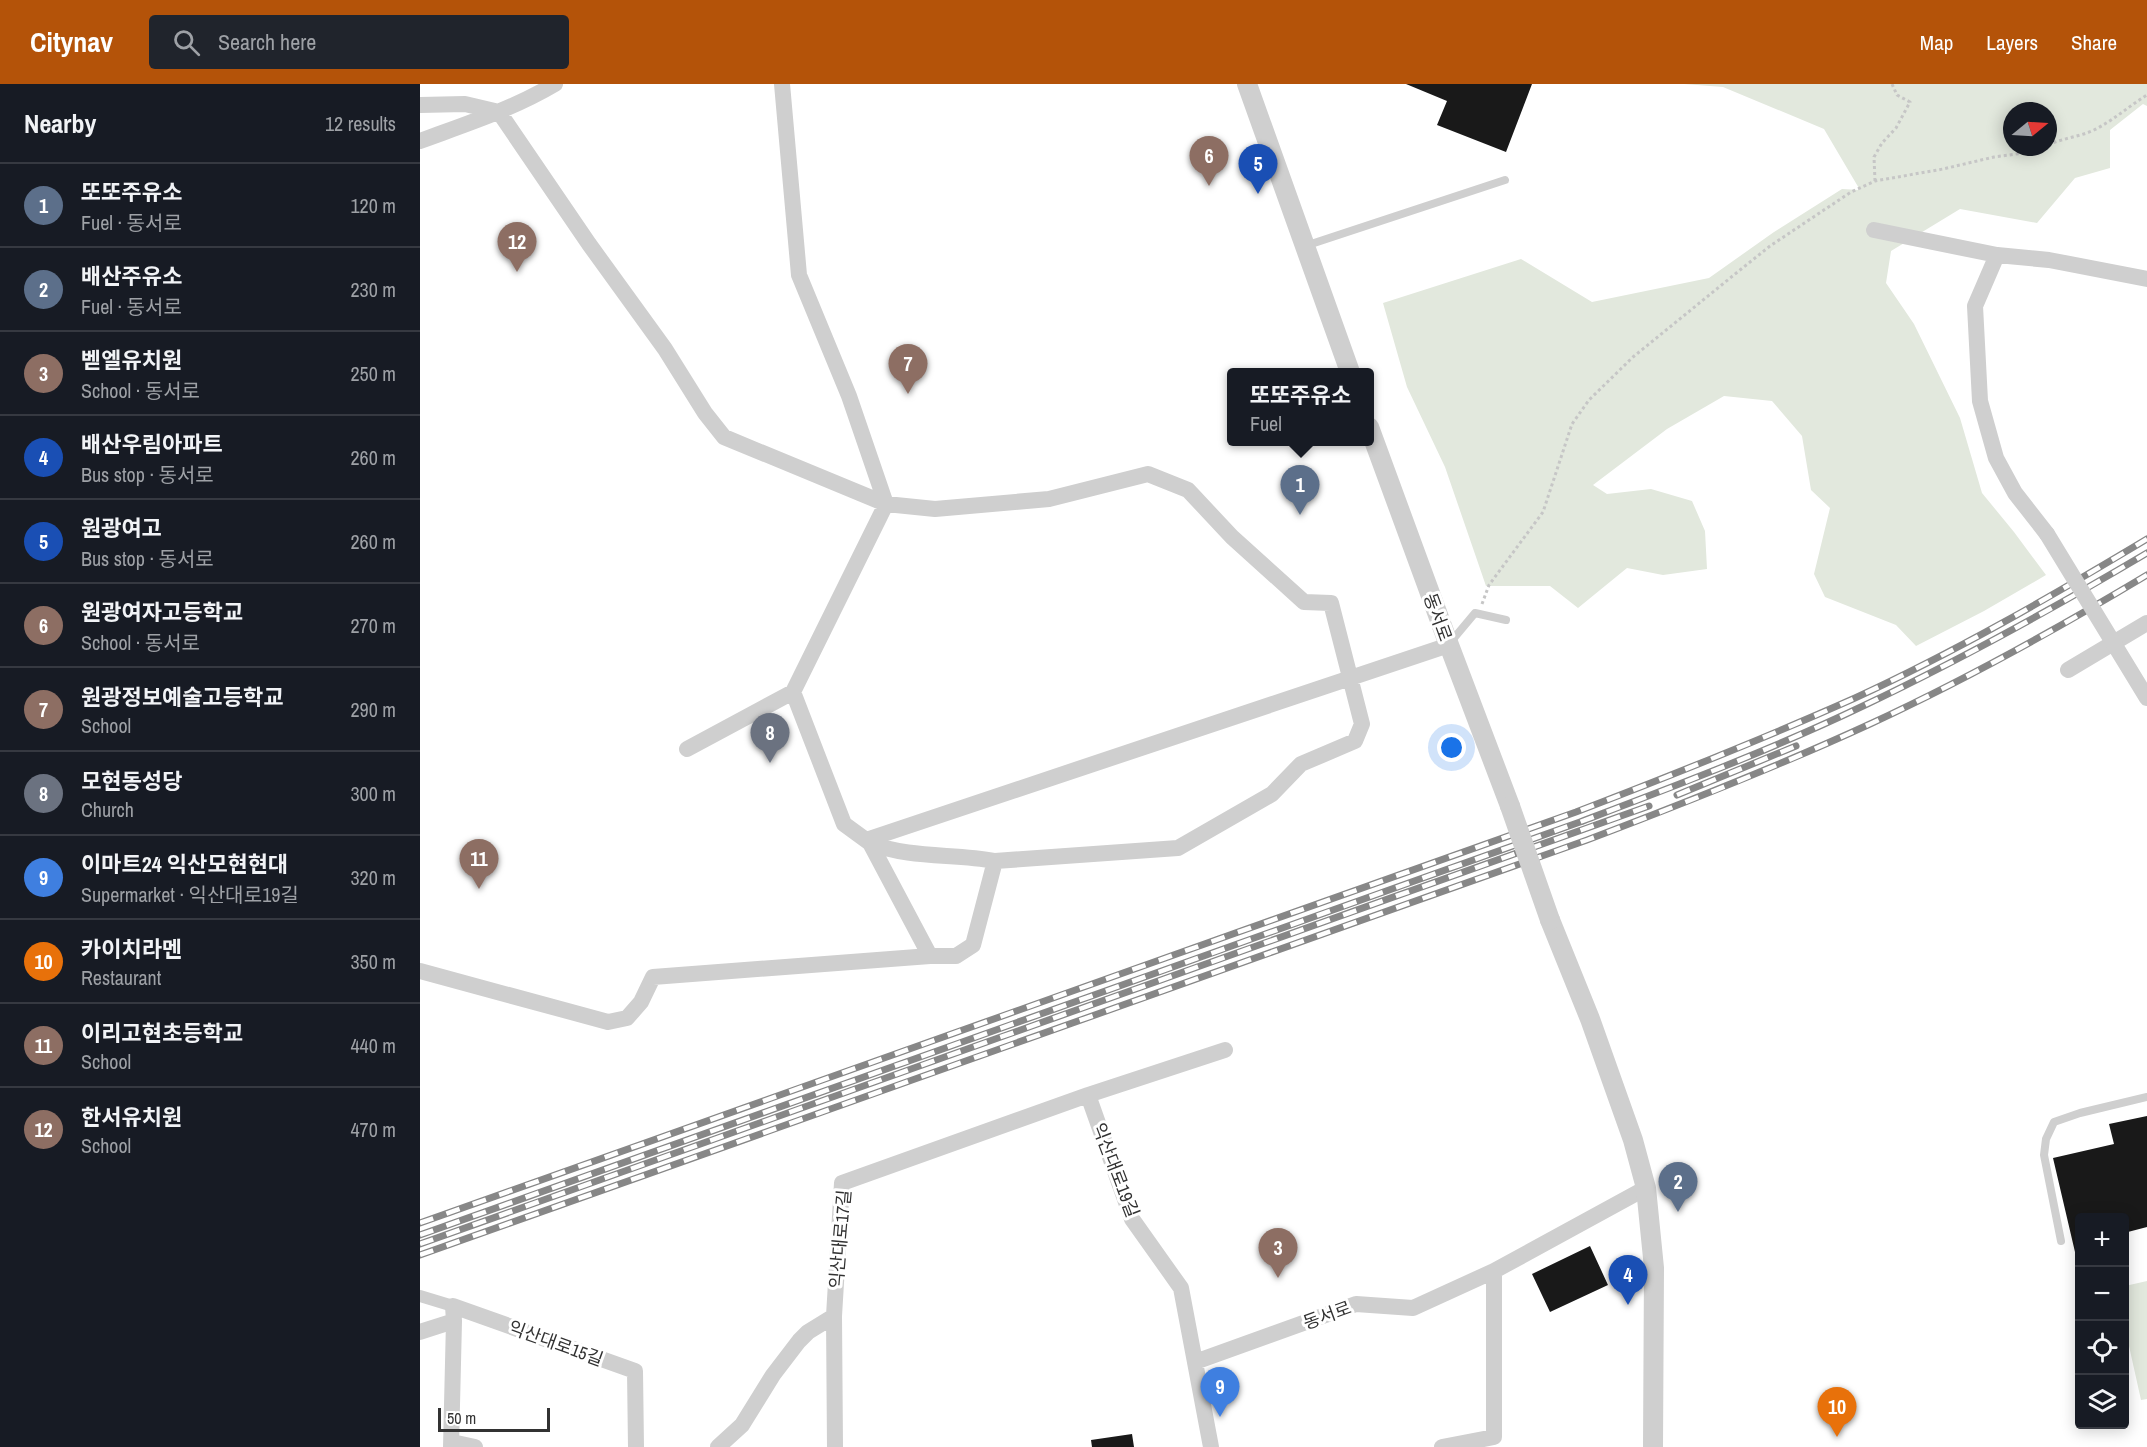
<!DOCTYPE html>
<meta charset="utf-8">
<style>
:root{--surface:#171b24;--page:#20242c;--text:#f1f3f6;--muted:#9ea1a6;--line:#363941;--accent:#b45309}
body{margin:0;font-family:"Archivo Narrow","Noto Sans KR",sans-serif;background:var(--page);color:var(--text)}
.controls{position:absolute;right:18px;bottom:18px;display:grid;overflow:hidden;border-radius:6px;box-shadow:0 3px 15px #0003}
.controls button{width:54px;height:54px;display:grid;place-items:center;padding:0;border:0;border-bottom:2px solid var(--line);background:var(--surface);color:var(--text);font:30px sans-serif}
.compass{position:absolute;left:1583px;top:18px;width:54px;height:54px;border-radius:50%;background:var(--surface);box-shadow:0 3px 15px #0003;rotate:72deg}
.scale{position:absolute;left:18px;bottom:15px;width:112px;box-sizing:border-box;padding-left:6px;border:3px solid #323232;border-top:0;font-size:16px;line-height:21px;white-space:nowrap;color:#323232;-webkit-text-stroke:4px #fff;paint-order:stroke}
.you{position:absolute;left:1032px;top:664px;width:21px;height:21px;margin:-15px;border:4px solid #fff;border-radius:50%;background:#1a73e8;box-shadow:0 0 0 9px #1a73e833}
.badge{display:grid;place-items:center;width:39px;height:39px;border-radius:50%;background:var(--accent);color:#fff;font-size:20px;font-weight:700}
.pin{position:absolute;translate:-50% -50px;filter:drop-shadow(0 2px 3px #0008)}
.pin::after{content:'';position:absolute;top:32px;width:21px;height:18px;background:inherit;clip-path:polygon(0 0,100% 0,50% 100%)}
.popup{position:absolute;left:807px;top:284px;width:147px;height:78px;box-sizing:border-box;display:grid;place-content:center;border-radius:6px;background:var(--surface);filter:drop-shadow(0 2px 4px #0005);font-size:20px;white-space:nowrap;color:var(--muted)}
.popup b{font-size:22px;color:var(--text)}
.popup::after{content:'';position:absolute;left:50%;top:100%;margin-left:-12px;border:12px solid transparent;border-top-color:var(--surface)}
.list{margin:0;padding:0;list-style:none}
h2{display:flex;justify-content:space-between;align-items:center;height:78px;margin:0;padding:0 24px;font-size:26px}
h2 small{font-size:20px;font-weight:400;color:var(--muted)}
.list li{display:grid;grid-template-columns:39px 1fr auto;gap:18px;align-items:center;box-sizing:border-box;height:84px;padding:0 24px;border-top:2px solid var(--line)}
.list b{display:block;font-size:22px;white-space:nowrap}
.list p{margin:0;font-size:20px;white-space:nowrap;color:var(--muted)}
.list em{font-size:20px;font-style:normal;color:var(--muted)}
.icon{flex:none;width:33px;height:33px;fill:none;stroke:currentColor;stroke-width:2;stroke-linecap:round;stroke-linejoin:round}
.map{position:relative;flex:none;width:1727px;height:1363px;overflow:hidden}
header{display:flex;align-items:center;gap:36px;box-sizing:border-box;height:84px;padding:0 30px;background:var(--accent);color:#fff}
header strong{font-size:28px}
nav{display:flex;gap:33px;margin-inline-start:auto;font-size:21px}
.search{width:420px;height:54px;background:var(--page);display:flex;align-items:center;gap:15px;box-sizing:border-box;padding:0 21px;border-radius:6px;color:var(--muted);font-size:22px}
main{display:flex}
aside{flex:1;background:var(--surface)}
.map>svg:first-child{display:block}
.green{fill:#e2e8dd;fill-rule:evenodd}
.building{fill:#191919}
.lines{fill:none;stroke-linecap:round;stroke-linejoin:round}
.path{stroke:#c6c6c6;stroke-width:3;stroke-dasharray:3 3;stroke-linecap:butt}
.service{stroke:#cfcfcf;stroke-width:8}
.pedestrian{stroke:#cfcfcf;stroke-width:12}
.minor{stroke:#cfcfcf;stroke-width:16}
.tertiary{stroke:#cfcfcf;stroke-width:20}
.rail-casing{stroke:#878787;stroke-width:7}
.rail{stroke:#fff;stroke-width:4.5;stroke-dasharray:14;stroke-linecap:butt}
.minor-bridge{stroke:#cfcfcf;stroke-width:16}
.tertiary-bridge{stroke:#cfcfcf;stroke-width:20}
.labels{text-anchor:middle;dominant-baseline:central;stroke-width:6;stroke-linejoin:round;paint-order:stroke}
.street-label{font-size:18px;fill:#323232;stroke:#fff}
</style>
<header>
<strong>Citynav</strong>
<div class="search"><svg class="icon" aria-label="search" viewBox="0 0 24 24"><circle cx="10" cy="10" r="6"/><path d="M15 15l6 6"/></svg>Search here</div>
<nav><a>Map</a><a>Layers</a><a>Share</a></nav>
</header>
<main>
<aside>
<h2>Nearby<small>12 results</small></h2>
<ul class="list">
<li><span class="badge" style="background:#5c6f8a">1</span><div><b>또또주유소</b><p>Fuel · 동서로</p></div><em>120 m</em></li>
<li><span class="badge" style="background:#5c6f8a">2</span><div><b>배산주유소</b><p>Fuel · 동서로</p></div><em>230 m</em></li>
<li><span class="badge" style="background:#8d6e63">3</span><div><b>벧엘유치원</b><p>School · 동서로</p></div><em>250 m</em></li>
<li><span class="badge" style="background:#1a4fb4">4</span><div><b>배산우림아파트</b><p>Bus stop · 동서로</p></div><em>260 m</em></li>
<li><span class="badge" style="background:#1a4fb4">5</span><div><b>원광여고</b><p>Bus stop · 동서로</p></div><em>260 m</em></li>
<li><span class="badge" style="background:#8d6e63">6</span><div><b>원광여자고등학교</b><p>School · 동서로</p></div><em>270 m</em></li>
<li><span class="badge" style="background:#8d6e63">7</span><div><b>원광정보예술고등학교</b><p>School</p></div><em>290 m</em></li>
<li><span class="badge" style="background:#6b7280">8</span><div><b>모현동성당</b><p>Church</p></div><em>300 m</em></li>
<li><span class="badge" style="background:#3f7fe0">9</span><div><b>이마트24 익산모현현대</b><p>Supermarket · 익산대로19길</p></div><em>320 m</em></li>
<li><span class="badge" style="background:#e8710a">10</span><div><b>카이치라멘</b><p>Restaurant</p></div><em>350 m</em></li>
<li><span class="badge" style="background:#8d6e63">11</span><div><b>이리고현초등학교</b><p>School</p></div><em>440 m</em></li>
<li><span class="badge" style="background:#8d6e63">12</span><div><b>한서유치원</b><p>School</p></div><em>470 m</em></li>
</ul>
</aside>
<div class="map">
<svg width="1727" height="1363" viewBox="0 0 1727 1363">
<rect width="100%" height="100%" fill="#fff"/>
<path class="green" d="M1264 0H1727V22L1723 20 1690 46V84L1655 94 1617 139 1540 125 1471 167 1466 199 1494 240 1540 334 1562 409 1594 448 1626 491 1564 527 1496 562 1476 541 1405 513 1394 490 1410 424 1391 406 1382 352 1352 317 1304 312 1247 345 1173 401 1187 410 1231 405 1272 417 1285 447 1287 485 1243 491 1207 484 1158 524 1130 502H1066L1025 383 987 303 963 219 1101 175 1172 218 1289 194 1354 148 1422 105 1440 106 1404 45 1303 3ZM1592 27H1628V63H1592Z
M1727 1197V1315L1721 1316 1705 1244V1202Z"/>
<path class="building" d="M986 0H1112L1086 68 1017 41 1027 17Z
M1727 1032V1143L1704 1149V1134H1659V1168H1655L1633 1074 1694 1060 1689 1040Z
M1170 1162 1188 1201 1130 1228 1112 1190Z
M712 1350 714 1363H672L671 1356Z"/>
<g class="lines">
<path class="path" d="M1628 61C1643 54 1659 53 1674 46 1694 36 1709 22 1727 11
M1455 97 1454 73 1462 59 1476 44 1490 18 1477 11 1472 0
M1062 520 1069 501 1123 428 1152 340 1169 316 1213 273 1320 186 1350 162 1431 108 1455 97 1523 85 1574 73 1619 67 1626 63"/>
<path class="service" d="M885 162 1085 96
M1029 560 1055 529 1086 536
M1641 1157 1624 1071 1626 1055 1634 1038 1660 1029 1727 1013"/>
<path class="pedestrian" d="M0 1212 33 1222"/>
<path class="minor" d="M362 0 379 191 429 312 466 420 373 608 424 740 450 759 510 872
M0 21 45 20 79 28 169 160 245 265 285 329 304 353 466 420 515 425 629 415 728 390 768 406 812 453 884 518 911 519 942 640 935 657 881 680 852 710 758 764 575 777 553 861 536 872H510L233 893 221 918 207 934 188 938 0 887
M0 57C46 40 93 25 135 0
M1454 146 1577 171 1629 176 1727 195
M1577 171 1555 222 1560 317 1576 374 1595 409 1627 450
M1648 586 1727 539
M267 665 373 608
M446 756 1029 561
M450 759C491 775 534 769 575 777
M668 1011 712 1135 761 1204 791 1363
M0 1248 34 1237 33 1222 215 1287 216 1363
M775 1278 936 1220 993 1224 1074 1187 1226 1104
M32 1358 55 1363
M31 1363 34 1237
M298 1363 322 1341 353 1291 379 1257 388 1248 414 1232
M415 1363 414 1232 422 1099 668 1011 805 966
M1022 1363 1074 1353V1187"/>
<path class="tertiary" d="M827 0 930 288
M949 343 1029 561 1090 722
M1130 836 1170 935 1213 1056 1226 1104 1234 1184 1233 1363"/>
<defs>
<path id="rail" d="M1257 711 1376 662
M0 1139 1156 728C1250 692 1343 655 1435 614 1535 568 1632 512 1727 455
M0 1151 1160 738C1255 702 1351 666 1443 622 1540 576 1634 524 1727 469
M0 1160 1229 722
M0 1171 1167 756C1262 720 1357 683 1450 640 1545 596 1637 545 1727 491"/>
</defs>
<use href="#rail" class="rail-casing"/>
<use href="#rail" class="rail"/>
<path class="minor-bridge" d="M1627 450 1727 614"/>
<path class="tertiary-bridge" d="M1090 722 1130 836"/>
</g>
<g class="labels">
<g class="street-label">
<text transform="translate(1018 533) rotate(70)">동서로</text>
<text transform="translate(696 1086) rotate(69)">익산대로19길</text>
<text transform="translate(420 1155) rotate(-85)">익산대로17길</text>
<text transform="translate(907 1231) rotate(-20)">동서로</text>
<text transform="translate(136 1259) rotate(20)">익산대로15길</text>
</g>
</g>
</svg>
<div class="controls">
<button>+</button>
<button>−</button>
<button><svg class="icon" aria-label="locate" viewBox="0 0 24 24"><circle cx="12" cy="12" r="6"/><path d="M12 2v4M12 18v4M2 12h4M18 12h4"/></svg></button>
<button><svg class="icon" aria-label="layers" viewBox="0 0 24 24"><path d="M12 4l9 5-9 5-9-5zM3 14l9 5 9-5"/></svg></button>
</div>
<svg class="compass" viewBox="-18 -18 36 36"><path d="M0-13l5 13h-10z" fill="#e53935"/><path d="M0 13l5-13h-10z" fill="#9ea1a6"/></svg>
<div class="scale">50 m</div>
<div class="you"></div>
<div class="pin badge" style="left:880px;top:431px;background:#5c6f8a">1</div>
<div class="popup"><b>또또주유소</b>Fuel</div>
<div class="pin badge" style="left:1258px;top:1128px;background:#5c6f8a">2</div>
<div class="pin badge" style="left:858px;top:1194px;background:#8d6e63">3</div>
<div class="pin badge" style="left:1208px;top:1221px;background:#1a4fb4">4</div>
<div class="pin badge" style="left:838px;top:110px;background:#1a4fb4">5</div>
<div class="pin badge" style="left:789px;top:102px;background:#8d6e63">6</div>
<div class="pin badge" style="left:488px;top:310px;background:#8d6e63">7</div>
<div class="pin badge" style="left:350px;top:679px;background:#6b7280">8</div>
<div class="pin badge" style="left:800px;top:1333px;background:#3f7fe0">9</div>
<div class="pin badge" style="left:1417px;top:1353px;background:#e8710a">10</div>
<div class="pin badge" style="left:59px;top:805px;background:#8d6e63">11</div>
<div class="pin badge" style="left:97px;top:188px;background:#8d6e63">12</div>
</div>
</main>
